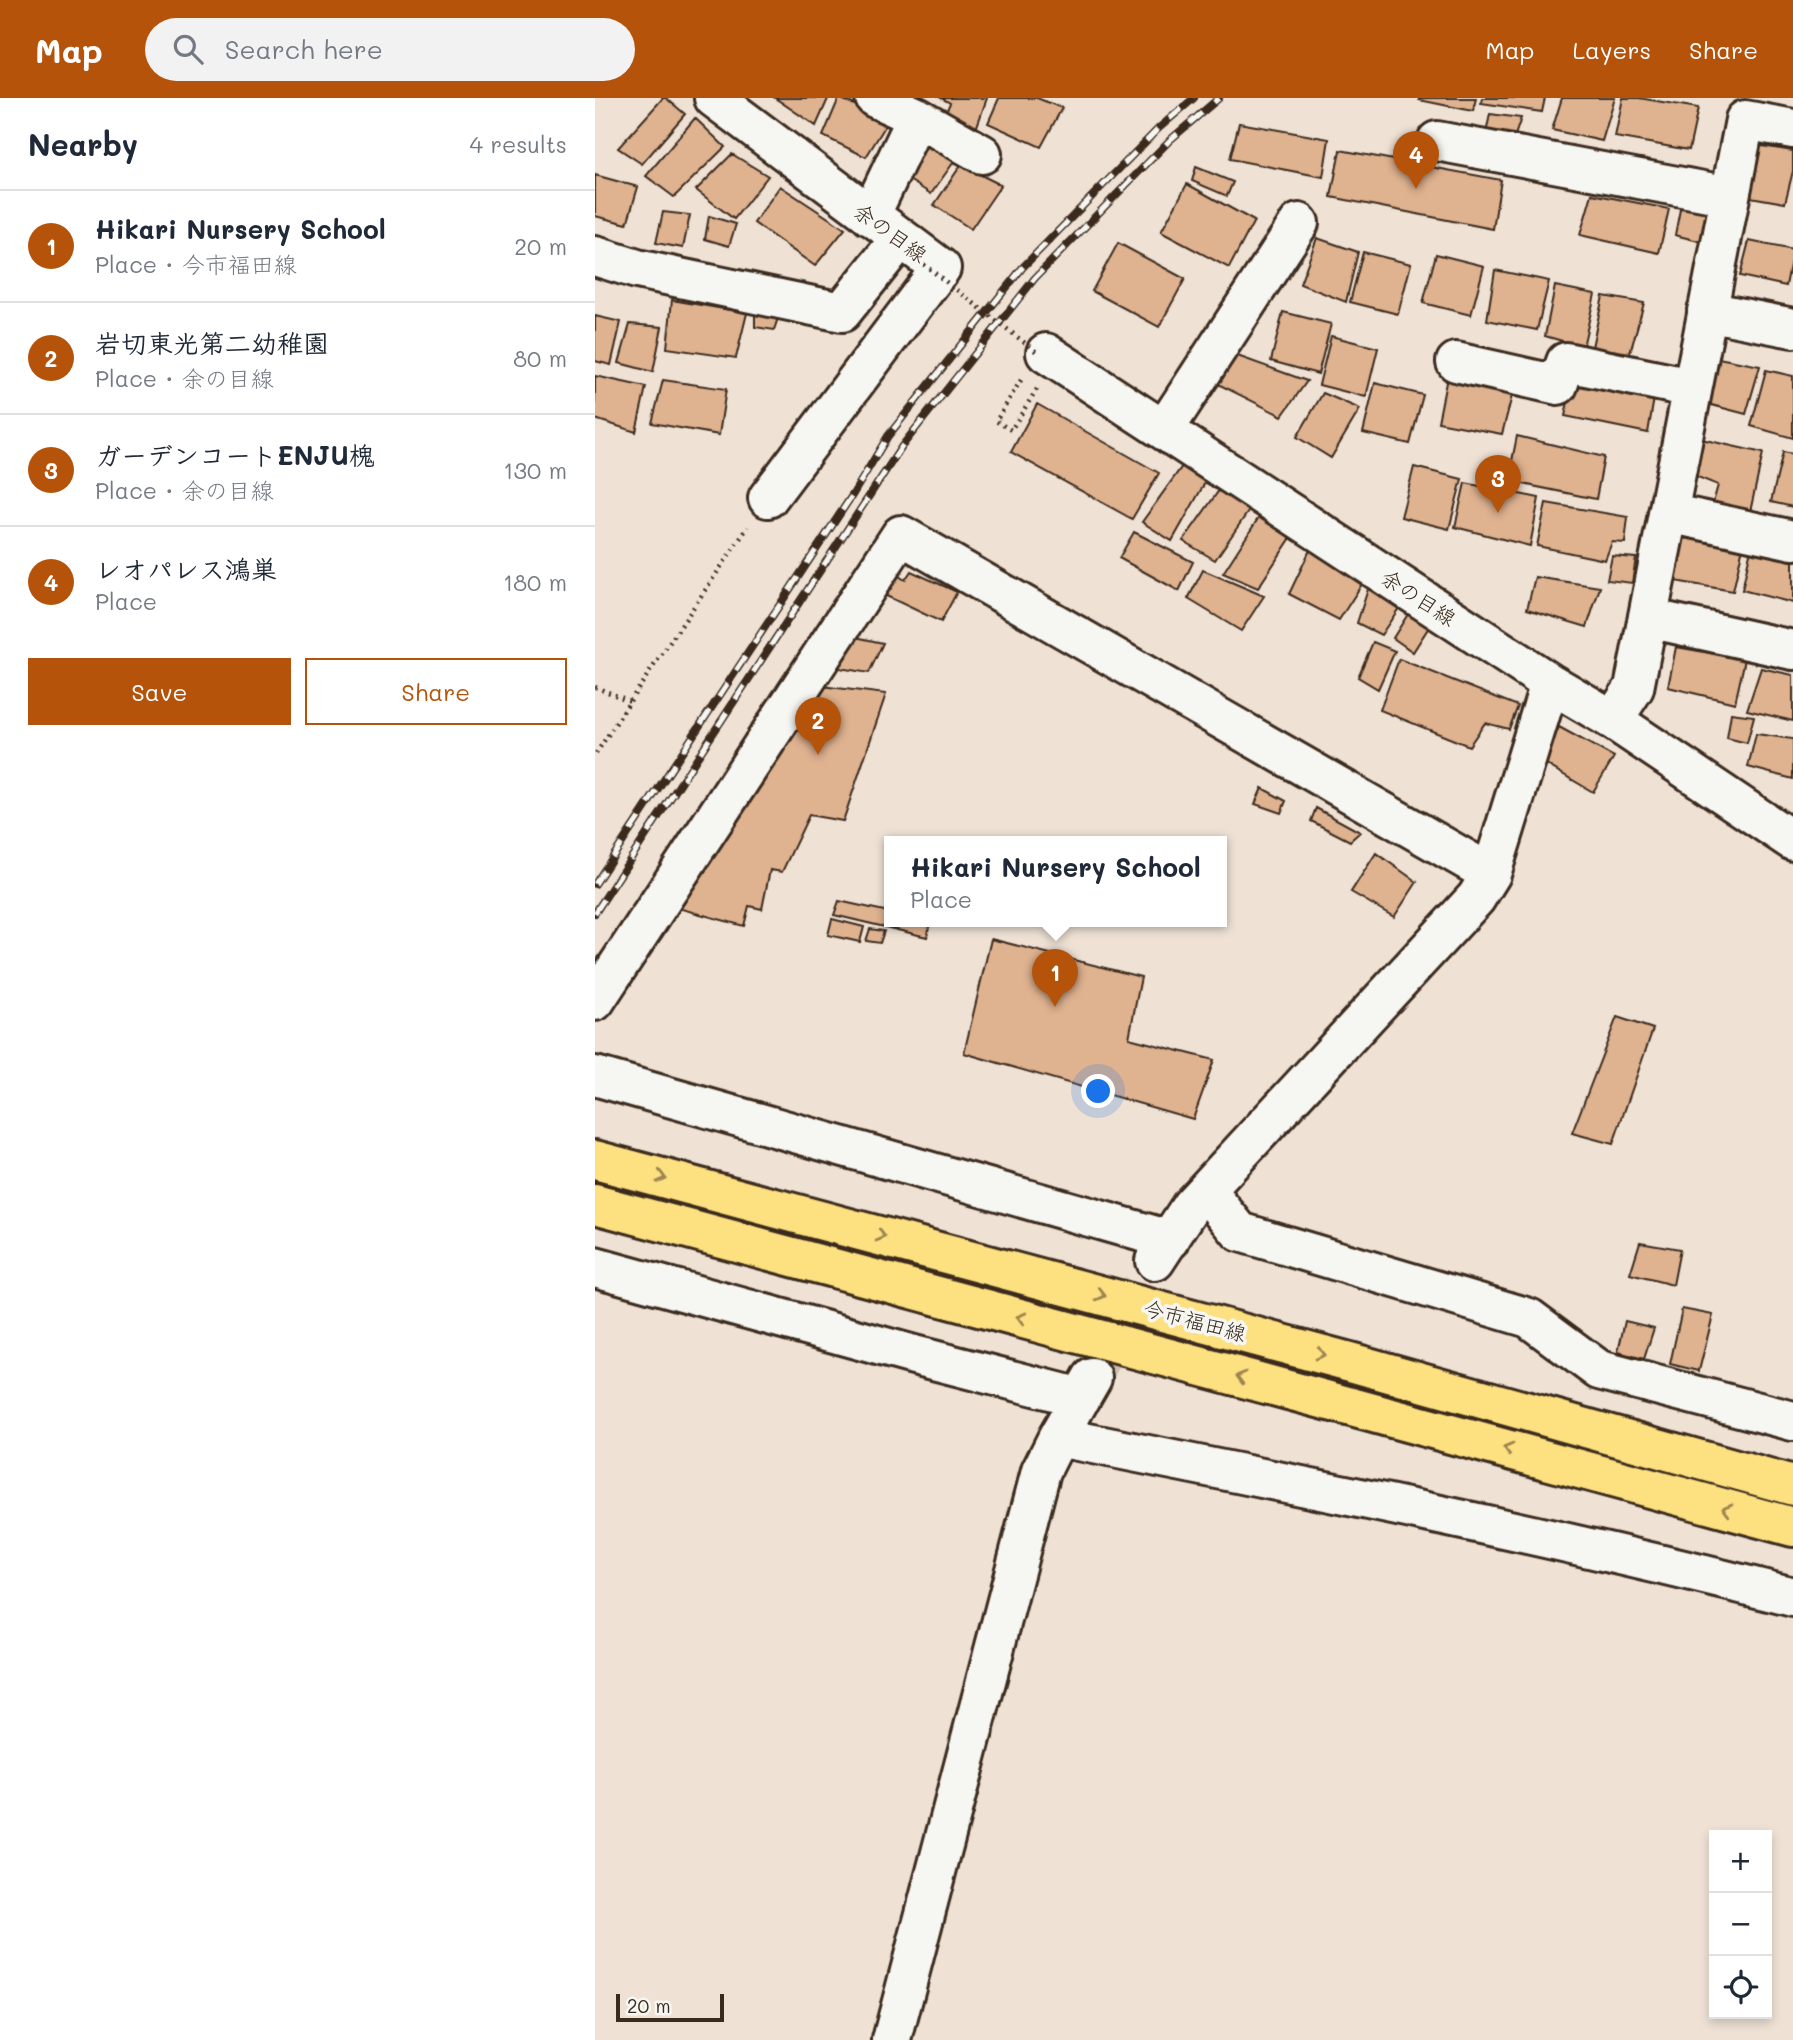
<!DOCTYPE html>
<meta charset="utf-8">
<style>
:root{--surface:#fff;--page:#f2f2f3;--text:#1f2937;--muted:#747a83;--line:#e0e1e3;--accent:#b45309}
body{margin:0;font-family:Mali,"Klee One",sans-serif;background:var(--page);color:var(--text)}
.controls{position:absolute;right:21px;bottom:21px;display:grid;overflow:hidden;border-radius:0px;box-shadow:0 4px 10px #0003}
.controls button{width:63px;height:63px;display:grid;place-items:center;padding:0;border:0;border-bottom:2px solid var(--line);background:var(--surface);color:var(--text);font:35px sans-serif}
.scale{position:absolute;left:21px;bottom:18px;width:108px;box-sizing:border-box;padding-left:7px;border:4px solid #3b2a1e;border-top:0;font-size:19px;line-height:24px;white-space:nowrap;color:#3b2a1e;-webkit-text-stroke:5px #f6f6f2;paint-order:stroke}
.you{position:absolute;left:504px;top:994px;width:24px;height:24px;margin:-18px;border:5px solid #fff;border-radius:50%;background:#1a73e8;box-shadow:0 0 0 10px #1a73e833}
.badge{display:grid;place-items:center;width:46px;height:46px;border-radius:50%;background:var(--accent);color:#fff;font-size:23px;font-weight:700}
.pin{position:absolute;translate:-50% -58px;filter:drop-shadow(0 2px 4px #0008)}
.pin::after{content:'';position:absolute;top:37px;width:24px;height:21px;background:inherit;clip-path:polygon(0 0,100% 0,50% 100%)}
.popup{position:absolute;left:289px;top:738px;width:343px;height:91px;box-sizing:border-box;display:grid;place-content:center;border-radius:0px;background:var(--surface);filter:drop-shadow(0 2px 5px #0005);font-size:23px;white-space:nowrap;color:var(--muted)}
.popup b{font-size:26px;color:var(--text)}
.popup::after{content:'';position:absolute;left:50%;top:100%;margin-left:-14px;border:14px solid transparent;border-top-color:var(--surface)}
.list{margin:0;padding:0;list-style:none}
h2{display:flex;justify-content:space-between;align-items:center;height:91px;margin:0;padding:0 28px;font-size:30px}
h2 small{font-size:23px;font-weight:400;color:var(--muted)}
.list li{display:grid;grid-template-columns:46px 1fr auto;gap:21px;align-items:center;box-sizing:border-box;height:112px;padding:0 28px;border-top:2px solid var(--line)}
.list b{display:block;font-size:26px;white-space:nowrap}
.list p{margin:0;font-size:23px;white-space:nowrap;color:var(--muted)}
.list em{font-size:23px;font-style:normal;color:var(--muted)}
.actions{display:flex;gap:14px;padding:21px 28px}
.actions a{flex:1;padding:16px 0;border:2px solid var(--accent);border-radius:0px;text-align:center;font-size:24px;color:var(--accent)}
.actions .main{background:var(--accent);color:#fff}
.icon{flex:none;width:38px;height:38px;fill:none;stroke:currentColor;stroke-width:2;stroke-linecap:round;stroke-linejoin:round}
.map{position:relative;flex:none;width:1198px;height:1942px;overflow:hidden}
header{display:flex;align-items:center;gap:42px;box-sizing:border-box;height:98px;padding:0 35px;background:var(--accent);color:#fff}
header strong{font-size:33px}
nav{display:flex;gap:38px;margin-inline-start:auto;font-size:24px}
.search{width:490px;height:63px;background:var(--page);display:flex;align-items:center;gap:18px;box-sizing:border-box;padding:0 24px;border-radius:38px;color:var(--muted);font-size:26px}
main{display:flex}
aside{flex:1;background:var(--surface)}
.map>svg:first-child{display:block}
.building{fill:#dfb290;stroke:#3b2a1e;stroke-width:2}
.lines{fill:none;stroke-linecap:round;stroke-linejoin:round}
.minor-tunnel{stroke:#cbbdb0;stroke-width:38;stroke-dasharray:38 19;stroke-linecap:butt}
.minor-casing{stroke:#3b2a1e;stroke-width:44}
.major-casing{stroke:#3b2a1e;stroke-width:44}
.path{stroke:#3b2a1e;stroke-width:4.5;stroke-dasharray:2 5;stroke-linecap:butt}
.minor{stroke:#f6f6f2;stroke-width:38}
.major{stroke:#fde080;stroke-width:38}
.rail-casing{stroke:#3b2a1e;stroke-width:8}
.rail{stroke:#f6f6f2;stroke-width:5;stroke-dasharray:16;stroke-linecap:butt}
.path-bridge{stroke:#3b2a1e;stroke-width:4.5;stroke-dasharray:2 5;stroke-linecap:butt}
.oneway{stroke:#9c854f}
.labels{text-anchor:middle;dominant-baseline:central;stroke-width:7;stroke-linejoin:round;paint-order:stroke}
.street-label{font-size:21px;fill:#3b2a1e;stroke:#f6f6f2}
</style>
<header>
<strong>Map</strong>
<div class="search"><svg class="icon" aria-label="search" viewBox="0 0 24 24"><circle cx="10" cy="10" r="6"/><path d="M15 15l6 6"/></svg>Search here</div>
<nav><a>Map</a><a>Layers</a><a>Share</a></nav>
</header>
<main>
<aside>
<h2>Nearby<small>4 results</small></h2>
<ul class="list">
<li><span class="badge">1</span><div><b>Hikari Nursery School</b><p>Place · 今市福田線</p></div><em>20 m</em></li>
<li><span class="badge">2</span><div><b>岩切東光第二幼稚園</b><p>Place · 余の目線</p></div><em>80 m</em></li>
<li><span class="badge">3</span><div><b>ガーデンコートENJU槐</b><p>Place · 余の目線</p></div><em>130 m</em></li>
<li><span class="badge">4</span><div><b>レオパレス鴻巣</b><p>Place</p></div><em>180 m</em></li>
</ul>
<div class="actions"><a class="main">Save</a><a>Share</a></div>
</aside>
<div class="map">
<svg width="1198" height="1942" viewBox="0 0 1198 1942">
<rect width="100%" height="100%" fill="#efe2d5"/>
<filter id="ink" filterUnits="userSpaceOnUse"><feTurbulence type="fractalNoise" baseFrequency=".0143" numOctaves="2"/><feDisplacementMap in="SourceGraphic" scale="14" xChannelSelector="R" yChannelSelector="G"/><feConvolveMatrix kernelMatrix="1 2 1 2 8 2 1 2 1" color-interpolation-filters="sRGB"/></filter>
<g filter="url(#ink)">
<path class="building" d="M68 0H71L90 16 47 66 23 50Z
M180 0H231L233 1 221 28Z
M244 0 294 22 271 59 228 38Z
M346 0H392L381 31 350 16 355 5Z
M404 0H442L467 10 446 49 393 25Z
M824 0H881L878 13 824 2Z
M887 0H950L947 14 886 5Z
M967 0H1020L1007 43 957 32Z
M1028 0H1044L1103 10 1094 52 1020 39Z
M895 16 926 20 917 46 890 40Z
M100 20 130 49 79 99 51 78Z
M644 25 734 41 728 79 635 61Z
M324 40 363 58 336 96 306 77Z
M1154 46 1198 53V73L1190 105 1144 97Z
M745 52 906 82 898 131 736 99Z
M137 56 173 78 139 121 101 92Z
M366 67 406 87 376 131 339 107Z
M601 69 638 84 632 98 597 83Z
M0 77 43 89 32 126 0 118Z
M592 86 659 123 634 170 566 134Z
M185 88 250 131 220 168 159 125Z
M997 96 1074 111 1064 155 985 137Z
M1086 106 1117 113 1111 145 1080 137Z
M68 114 95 117 88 150 61 145Z
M114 118 141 126 134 148 110 141Z
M722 140 763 154 751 204 705 186Z
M1154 143 1198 152 1191 188 1145 178Z
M523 145 590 181 564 229 497 193Z
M768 154 816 166 803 216 755 204Z
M841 156 889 168 876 217 828 205Z
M900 172 954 183 942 232 892 222Z
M960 188 1000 196 988 249 950 238Z
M1008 198 1049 205 1035 255 997 249Z
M77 202 152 215 141 260 72 250Z
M688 214 736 226 723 276 676 263Z
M160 215 183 220 179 232 160 229Z
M0 218 26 224 16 267 0 263Z
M35 226 67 229 58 274 24 265Z
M736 238 783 250 771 299 724 287Z
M634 255 712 283 687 318 623 286Z
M1118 259 1165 268 1151 316 1105 304Z
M1171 272 1198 278V340L1156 328Z
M0 278 51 289 41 334 0 321Z
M852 279 918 294 907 336 843 324Z
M978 280 1059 300 1053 335 970 318Z
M68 282 131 291 124 337 57 325Z
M780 285 828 297 815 346 768 335Z
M728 295 765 311 736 360 702 339Z
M442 306 564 375 537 421 416 354Z
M922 338 1009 359 1001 401 913 383Z
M1106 341 1168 355 1155 414 1118 405 1123 387 1095 376Z
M1188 354 1198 356V409L1176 404Z
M588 367 611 383 577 443 547 424Z
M819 369 867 381 854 431 806 419Z
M870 385 944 400 935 448 860 429Z
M627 388 655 411 620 462 588 443Z
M951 405 1033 419 1030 445 1017 444 1010 462 942 448Z
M666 416 699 435 663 490 628 475Z
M539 434 598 464 584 493 524 460Z
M1082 438 1148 449 1138 493 1074 482Z
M1157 446 1198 455V505L1147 492Z
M715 452 767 486 744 522 694 496Z
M1017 458 1041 460 1037 485 1012 482Z
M608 472 669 498 646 533 593 501Z
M296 473 310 482 316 473 362 494 346 524 287 496Z
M940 479 1005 489 992 529 932 511Z
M776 482 808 504 786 537 762 525Z
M818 508 839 521 818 554 798 540Z
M242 535 288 545 274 575 232 568Z
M778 544 800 553 783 591 763 579Z
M1081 549 1150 561 1140 605 1073 589Z
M804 561 923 608 914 631 890 625 874 648 785 612Z
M1166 570 1198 577V623L1152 612Z
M218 587 291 596 248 723 214 717 187 774 175 772 167 811 154 808 149 828 79 809Z
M1136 615 1159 618 1152 645 1132 640Z
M964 629 1019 659 998 694 947 664Z
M1161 636 1198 641V681L1153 669Z
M667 690 691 703 686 715 660 706Z
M721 710 765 734 755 743 716 723Z
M781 755 822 784 799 819 756 794Z
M244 803 294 814V823L335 824 332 839 239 817Z
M237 821 269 829 265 844 233 837Z
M275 831 289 833 285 845 271 843Z
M396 841 546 879 534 940 619 962 598 1021 369 955Z
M1022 919 1058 931 1018 1046 977 1035Z
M1045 1144 1085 1151 1078 1187 1035 1176Z
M1087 1211 1118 1217 1104 1273 1075 1266Z
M1030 1223 1059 1230 1049 1261 1023 1254Z"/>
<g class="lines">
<path class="minor-tunnel" d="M501 1272 560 1163"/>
<defs>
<path id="minor" d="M119 0 346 170 173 400
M280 0 322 19 387 56
M842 43 1135 98
M275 118 322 19
M0 158 42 171 247 214 305 141
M1112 213 1198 230
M451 255 955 585 1018 622 1198 743
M861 264 963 287 971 264 1097 290
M569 332 704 125
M1073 415 1198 442
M1053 520 1198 552
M1018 622 1039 590 1150 22 1198 31
M0 903 306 437 896 776
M0 978 575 1142
M611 1092 645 1134 934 1220 1004 1272 1198 1323
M560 1163 596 1108 881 800 896 776 955 585
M0 1169 319 1257 486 1300
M463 1339C709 1388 955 1437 1198 1499
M297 1942 446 1373 463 1339 497 1280"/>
<path id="major" d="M0 1062 755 1264 1198 1388
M0 1106 738 1304 1198 1429"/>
</defs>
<use href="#minor" class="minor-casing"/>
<use href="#major" class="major-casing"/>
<path class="path" d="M426 282 401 323 416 332 442 291
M0 589 35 603 0 657
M35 603 153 429"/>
<use href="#minor" class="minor"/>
<use href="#major" class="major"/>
<defs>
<path id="rail" d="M0 786 258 396 293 338 428 169 564 30 599 0
M0 815 307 348 440 180 575 42 624 0"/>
</defs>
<use href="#rail" class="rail-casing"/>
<use href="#rail" class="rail"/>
<path class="path-bridge" d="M323 162 443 255"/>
</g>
<defs><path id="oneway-chevron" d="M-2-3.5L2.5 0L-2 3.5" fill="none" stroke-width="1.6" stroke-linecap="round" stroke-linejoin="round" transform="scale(1.75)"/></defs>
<g class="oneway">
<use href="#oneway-chevron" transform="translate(66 1079) rotate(15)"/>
<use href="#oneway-chevron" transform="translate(286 1138) rotate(15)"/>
<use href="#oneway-chevron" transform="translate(506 1197) rotate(15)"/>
<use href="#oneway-chevron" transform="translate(426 1220) rotate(-165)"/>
<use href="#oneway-chevron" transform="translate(725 1256) rotate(15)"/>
<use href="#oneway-chevron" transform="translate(646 1279) rotate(-165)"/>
<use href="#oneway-chevron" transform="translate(913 1351) rotate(-165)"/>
<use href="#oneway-chevron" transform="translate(1132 1411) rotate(-165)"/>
</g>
</g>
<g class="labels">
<g class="street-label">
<text transform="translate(296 134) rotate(36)">余の目線</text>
<text transform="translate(824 499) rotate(33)">余の目線</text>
<text transform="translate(600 1222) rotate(15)">今市福田線</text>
</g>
</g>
</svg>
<div class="controls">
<button>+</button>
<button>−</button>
<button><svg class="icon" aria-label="locate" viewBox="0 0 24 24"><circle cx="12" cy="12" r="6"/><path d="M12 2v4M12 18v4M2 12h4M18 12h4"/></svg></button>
</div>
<div class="scale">20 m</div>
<div class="you"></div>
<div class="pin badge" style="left:460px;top:909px">1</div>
<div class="popup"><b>Hikari Nursery School</b>Place</div>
<div class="pin badge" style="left:223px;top:657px">2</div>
<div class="pin badge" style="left:903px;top:415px">3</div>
<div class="pin badge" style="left:821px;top:91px">4</div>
</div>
</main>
